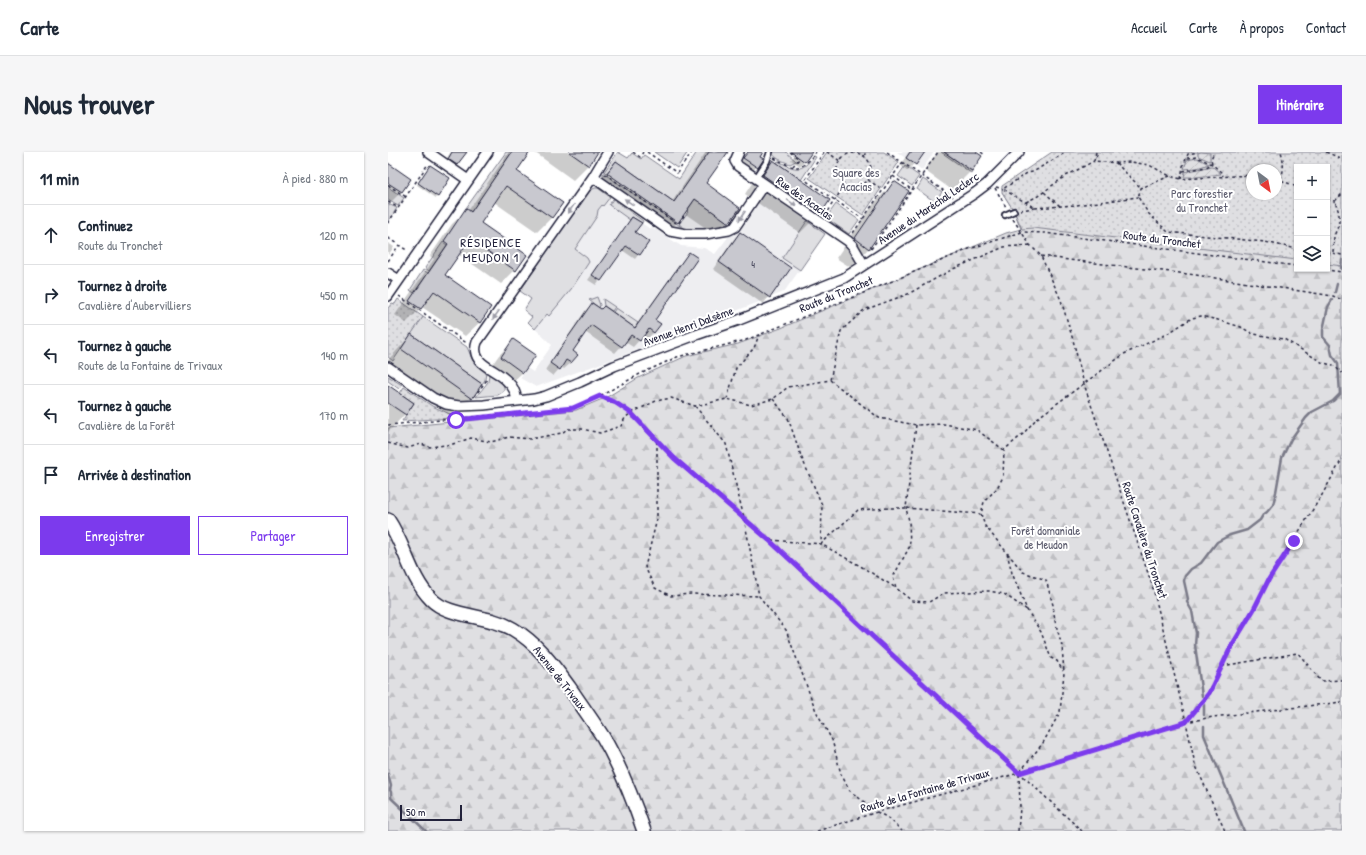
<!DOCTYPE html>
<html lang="fr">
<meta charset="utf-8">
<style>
:root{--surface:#fff;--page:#f6f6f7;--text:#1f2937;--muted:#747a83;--line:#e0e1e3;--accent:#7c3aed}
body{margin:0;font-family:"Patrick Hand",sans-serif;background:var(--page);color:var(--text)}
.controls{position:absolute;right:12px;top:12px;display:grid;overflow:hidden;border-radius:0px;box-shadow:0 1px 3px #0004}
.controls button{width:36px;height:36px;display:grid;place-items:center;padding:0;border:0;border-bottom:1px solid var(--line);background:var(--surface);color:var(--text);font:20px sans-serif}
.compass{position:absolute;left:858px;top:12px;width:36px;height:36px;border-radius:50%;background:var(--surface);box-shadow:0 1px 3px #0004;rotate:148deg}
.scale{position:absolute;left:12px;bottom:10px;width:62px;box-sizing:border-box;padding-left:4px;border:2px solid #22223b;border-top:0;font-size:11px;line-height:14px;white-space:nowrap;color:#22223b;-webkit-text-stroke:3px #fff;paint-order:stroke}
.stop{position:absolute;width:12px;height:12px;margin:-9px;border:3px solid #7c3aed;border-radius:50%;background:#fff}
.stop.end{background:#7c3aed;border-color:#fff;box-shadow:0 1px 4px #0008}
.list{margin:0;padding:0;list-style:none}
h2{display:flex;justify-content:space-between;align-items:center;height:52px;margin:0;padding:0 16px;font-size:17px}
h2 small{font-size:13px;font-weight:400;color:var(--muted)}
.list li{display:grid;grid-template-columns:26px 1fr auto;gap:12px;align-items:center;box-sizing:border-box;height:60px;padding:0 16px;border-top:1px solid var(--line)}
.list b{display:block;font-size:15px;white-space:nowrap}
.list p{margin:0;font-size:13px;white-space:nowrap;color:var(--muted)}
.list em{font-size:13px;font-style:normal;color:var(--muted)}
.actions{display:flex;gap:8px;padding:12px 16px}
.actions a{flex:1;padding:9px 0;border:1px solid var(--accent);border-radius:0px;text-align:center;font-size:14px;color:var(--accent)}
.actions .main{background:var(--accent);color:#fff}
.icon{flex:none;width:22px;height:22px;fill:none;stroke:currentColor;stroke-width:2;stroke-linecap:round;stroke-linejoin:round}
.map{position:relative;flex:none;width:954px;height:679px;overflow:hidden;border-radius:0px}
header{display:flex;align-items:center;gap:24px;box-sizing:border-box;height:56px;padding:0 20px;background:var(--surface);border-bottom:1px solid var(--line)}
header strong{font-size:19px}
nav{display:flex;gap:22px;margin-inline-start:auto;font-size:14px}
.intro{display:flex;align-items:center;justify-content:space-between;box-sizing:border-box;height:96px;padding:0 24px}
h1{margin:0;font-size:28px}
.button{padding:10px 18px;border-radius:0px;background:var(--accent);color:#fff;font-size:14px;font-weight:700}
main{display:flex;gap:24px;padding:0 24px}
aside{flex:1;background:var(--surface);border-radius:0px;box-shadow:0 1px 3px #0004}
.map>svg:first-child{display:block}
.built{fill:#eeeef1}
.grass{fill:#dfdfe2;stroke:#80808e}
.forest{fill:url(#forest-firs);stroke:#80808e}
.park{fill:url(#park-dots);stroke:#80808e;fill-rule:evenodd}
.garden{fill:url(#garden-furrows);stroke:#80808e}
.shadow{fill:#0003}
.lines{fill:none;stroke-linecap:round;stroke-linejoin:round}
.stream{stroke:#7a7a88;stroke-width:2.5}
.building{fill:#c8c8cf;stroke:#22223b}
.service-casing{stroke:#22223b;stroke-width:8}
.minor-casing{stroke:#22223b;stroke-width:12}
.secondary-casing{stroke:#22223b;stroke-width:16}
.path{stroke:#22223b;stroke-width:1.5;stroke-dasharray:3 3;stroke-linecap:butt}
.service{stroke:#fff;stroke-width:4.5}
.minor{stroke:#fff;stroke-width:9}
.secondary{stroke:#fff;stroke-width:13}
.oneway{fill:#9c9ca7}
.route{stroke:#7c3aed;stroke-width:5}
.labels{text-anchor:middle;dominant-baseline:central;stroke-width:4;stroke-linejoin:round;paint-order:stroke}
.number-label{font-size:10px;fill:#4c4c60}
.park-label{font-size:12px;fill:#5b5b6d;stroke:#fff}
.street-label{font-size:12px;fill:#22223b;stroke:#fff}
.neighbourhood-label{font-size:13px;letter-spacing:1px;fill:#22223b;stroke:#fff}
</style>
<header>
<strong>Carte</strong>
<nav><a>Accueil</a><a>Carte</a><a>À propos</a><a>Contact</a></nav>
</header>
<div class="intro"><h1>Nous trouver</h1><a class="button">Itinéraire</a></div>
<main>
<aside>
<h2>11 min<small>À pied · 880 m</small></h2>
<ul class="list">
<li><svg class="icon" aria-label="ahead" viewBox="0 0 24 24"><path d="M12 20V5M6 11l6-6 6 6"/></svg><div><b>Continuez</b><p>Route du Tronchet</p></div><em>120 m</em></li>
<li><svg class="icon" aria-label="right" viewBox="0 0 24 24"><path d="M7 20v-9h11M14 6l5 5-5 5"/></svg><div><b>Tournez à droite</b><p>Cavalière d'Aubervilliers</p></div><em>450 m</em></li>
<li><svg class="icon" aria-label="left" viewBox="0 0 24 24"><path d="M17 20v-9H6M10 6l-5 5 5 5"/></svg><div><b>Tournez à gauche</b><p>Route de la Fontaine de Trivaux</p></div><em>140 m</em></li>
<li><svg class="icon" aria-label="left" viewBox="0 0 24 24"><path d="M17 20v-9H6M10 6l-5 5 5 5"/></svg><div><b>Tournez à gauche</b><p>Cavalière de la Forêt</p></div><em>170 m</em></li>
<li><svg class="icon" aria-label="arrive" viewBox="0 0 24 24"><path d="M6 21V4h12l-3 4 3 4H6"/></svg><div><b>Arrivée à destination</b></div></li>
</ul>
<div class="actions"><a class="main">Enregistrer</a><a>Partager</a></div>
</aside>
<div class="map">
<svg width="954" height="679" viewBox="0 0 954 679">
<defs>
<pattern id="forest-firs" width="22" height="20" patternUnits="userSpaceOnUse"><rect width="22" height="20" fill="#dfdfe2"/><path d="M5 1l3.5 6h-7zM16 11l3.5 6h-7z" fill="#bfbfc3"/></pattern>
<pattern id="park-dots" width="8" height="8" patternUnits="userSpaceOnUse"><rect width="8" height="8" fill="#dfdfe2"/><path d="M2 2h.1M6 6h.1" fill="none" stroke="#bfbfc3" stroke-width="1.8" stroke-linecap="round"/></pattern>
<pattern id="garden-furrows" width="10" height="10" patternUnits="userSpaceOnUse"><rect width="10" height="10" fill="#dfdfe2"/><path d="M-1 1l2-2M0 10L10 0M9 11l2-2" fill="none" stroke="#bfbfc3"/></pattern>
</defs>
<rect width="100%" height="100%" fill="#fff"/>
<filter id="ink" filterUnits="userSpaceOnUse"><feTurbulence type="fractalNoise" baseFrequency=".025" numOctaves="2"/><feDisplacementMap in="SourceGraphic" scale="8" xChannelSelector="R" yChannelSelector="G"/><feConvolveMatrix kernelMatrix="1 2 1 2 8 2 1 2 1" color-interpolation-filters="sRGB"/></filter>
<g filter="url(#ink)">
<path class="built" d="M509 0H546L534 18Z
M209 39 262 77 264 75 293 94 316 96 327 102 373 43 380 42 437 82 396 140 233 204 148 235 132 226 139 216 145 220 164 193 140 170 144 165 135 157 143 147 136 141Z"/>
<path class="grass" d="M118 0H124L83 60 78 56Z
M230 0 240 6 244 1 253 7 256 3 291 27 309 0H321L286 50 228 9 219 21 216 20Z
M266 0H300L289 16Z
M384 0H398L408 9 402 12C396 9 386 7 384 0Z
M553 0H556L584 19 583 21Z
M426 4 428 5 413 28 389 11 390 9C408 18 413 21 426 4Z
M517 14 531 24 524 34 510 24Z
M215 21 298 78 278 73 215 27Z
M535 27 554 40 547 50 529 37Z
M0 35 16 46 10 54 0 48Z
M207 36H210L222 45 215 54 214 53 210 58 209 64 187 97 199 106 201 110 184 136 161 164 159 162 147 177 140 170 144 165 136 158 143 147 132 139 201 39Z
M225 47 255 69 254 71 244 65 242 68 221 53Z
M307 47 341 71C336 77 306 81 300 78 297 77 294 74 291 72L300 60 299 59Z
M0 52 9 56 0 70Z
M448 52 471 68 461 82 438 66Z
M419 69 437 82 412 118 394 106Z
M55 90 59 93 41 119 37 116Z
M35 118 40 121 26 141 22 138Z
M209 145 212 153 211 156 201 148Z
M215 147 227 155 224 159 216 154Z
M228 156 250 171 247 176 225 160Z
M35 165 79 195 85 209 98 220 97 228 94 232 23 182Z
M101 222C107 226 118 230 116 239L110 243 88 245 100 230Z
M0 224 14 233 11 237 0 229Z"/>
<path class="forest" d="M614 40 909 100V117H939V103L950 114H954V679H0V276L188 258 219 245 250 226 298 204 350 192 393 176 618 81 633 77 626 59Z"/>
<path class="park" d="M439 0H496L511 10 475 63 421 26Z
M664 0H954V114L939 112V15H909V108L645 76 634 77 626 59 614 40V34ZM864 18H888V42H864Z
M10 147 35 165 5 209 0 205V156L4 151 7 152Z
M16 235 44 254 62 262 64 263 65 266 14 269 26 251 12 241Z"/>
<path class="garden" d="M813 0 822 1V9L810 4V1Z
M809 6 821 12 809 16 796 17 799 8Z
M824 14 833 22 808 25H796L797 20Z"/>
<path class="shadow" d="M63 0H78L69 13 60 21 52 16Z
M121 0H141L128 19 164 65 149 80 106 50 91 72 127 118 113 132 70 102 55 123 92 170 77 184 34 155 18 171 7 163 46 107 42 104 64 72 79 58 80 59Z
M146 0H209L200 13 185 28Z
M318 0H339L316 32 340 71 328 83 296 61 289 70 277 83 207 34 215 23 228 11 284 50Z
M360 0H374L370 5 374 8 364 20 352 11Z
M409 0H423L412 14 403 8Z
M521 0H535L520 19 512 13Z
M550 0H587L593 4 583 19 564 38 536 18Z
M385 9 431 62 412 81 357 42 366 28Z
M0 13 22 28 13 40 0 53Z
M41 15 61 27 48 46 29 33Z
M506 31 481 96 462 115 448 106 487 50Z
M244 66 246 81 260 90 247 107 234 98 208 133 200 128Z
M352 81 381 145 375 152 325 117 346 87Z
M0 91 6 95 0 103Z
M301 101 266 168V180L259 187 255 184 245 195 237 190 227 201 197 180 183 200V211L176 217 173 215 165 224 157 218 197 159 204 152 246 176 295 108Z
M23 183 93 232 83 246 64 265 0 220V208Z
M126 189 135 220 120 234 99 220 111 203Z
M0 234 17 262 0 280Z"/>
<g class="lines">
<path class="stream" d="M953 117 954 108
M947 140 949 132
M814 544 807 493 808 481 804 459 799 450 800 447 796 429 797 424 803 417 813 411 829 390 842 383 859 378 872 368 875 363 879 360 885 353 888 340 894 306 903 287 918 266 924 260 945 249 952 242 950 211 944 203 942 193 935 185V178L940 155 944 148
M816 563V553
M816 574V583L856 679
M0 622 3 634 2 638 3 640V646L38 679"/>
</g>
<path class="building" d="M64 0H79L69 13 60 7Z
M124 0H142L129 19 175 51 164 66 118 34 93 71 139 103 128 119 82 87 57 123 103 155 92 171 46 139 33 157 21 149 60 92 56 89 78 56 83 60Z
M181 0H210L201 14Z
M321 0H340L318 31 352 56 341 71 307 47 290 71 219 21 228 9 286 50Z
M360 0H375L372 5 376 7 370 16 355 6Z
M403 0H424L417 10Z
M522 0H537L528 13 518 6Z
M556 0H588L594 4 584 19Z
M385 8 442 48 432 63 375 23Z
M0 11 23 27 14 40 0 31Z
M42 13 62 26 50 45 30 31Z
M506 29 521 39 481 97 467 86Z
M244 65 254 71 247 80 261 90 252 103 238 94 213 129 204 123Z
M352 80 403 116 382 146 331 110Z
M301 100 310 106 267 168 273 172 266 181 261 177 252 189 243 183 234 195 203 173 185 199 190 203 183 211 178 208 172 218 162 211 204 151 213 157 216 154 247 176Z
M23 182 94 232 84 247 13 197Z
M125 187 148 203 135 221 113 205Z
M0 233 26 251 18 263 0 251Z"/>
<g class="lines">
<defs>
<path id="service" d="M368 26 379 9 382 0
M617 63 626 59"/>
<path id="minor" d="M40 0 80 28
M351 0 347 9 350 14 460 89 465 94 476 113
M205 25 282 79 298 82H317L341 78 347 75 376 32
M0 121 11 128
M0 144 100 0
M0 215 45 246 58 252 71 254 96 253 146 247 158 244 192 230 226 214 305 184 351 168 456 126 587 41 599 32 631 0
M129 249C128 242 126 235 120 230 108 216 81 213 89 190L205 25 220 0"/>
<path id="secondary" d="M0 368C17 393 22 426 43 447 61 466 100 462 125 477 149 491 165 513 181 535 192 551 204 568 215 585 232 614 245 647 256 679"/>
</defs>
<use href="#service" class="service-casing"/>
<use href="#minor" class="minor-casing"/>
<use href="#secondary" class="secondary-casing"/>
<path class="path" d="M245 0 252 5 255 0
M259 0 289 21 304 0
M402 0 411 7 405 14
M436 0 417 28 475 67
M439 0 452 9
M499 0 565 45
M593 0 597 3
M708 0 706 9 728 11 743 10 761 13 782 24 793 27 864 23
M938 0 954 7
M449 18a17 17 0 1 1 34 0a17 17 0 1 1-34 0Z
M476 4 478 0
M708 5 711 0
M386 6C409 18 412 20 428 0
M799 6 809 5 824 12 834 21 835 24
M728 11 753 36
M824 11 823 7 826 0
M795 19 818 15 824 12
M217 22 288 71
M505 24 524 38
M782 24 753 36 750 45 760 61 780 80 877 90 909 97
M888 26 909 35
M793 27 795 14 800 2 810 0
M893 27C896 19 896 8 893 0
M480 28 495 38
M0 33 18 45
M608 35 615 37
M607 36 618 55
M656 40 672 54
M939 48 947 49
M947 49 954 42
M0 50 11 56
M638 50 650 44 676 25 706 9
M647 56 688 53 750 45
M632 58 647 56 615 37 639 21 645 20 678 0
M436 64 457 33
M625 67 642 93 653 104 673 148 685 188 696 232 765 436 798 570 807 612 837 679
M0 71 40 12
M291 71 298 61
M465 81 514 11
M0 86 20 99
M483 97 550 0
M939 100 954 103
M945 100 946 84 951 72V61L947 49
M653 104 681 108 808 123 945 144 954 148
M0 109 11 93
M931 117 954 120
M11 144 80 192
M442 228 491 266 528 273 556 272 589 278 616 298
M212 244 228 251 243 261 286 306 381 388 694 679
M86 245 98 229 99 225
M339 247 348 216 366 196 371 183
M385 247 400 266 413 304 434 353 433 392 470 358 502 356H518L521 369 522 394 505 425 508 436 524 449 541 450 556 441 601 439 616 442 639 458
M307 254 338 292 356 366 371 444 398 478 428 559 444 588 453 622 462 639 489 660 502 667 514 679
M0 273 185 256 212 244 252 222 289 205 358 188 495 133 581 97 634 80 656 81 909 114
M528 273 518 356 592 362
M269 289V367L257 415 267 436 283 444 303 442 371 444
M0 291 20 296 33 292 42 295 65 292 83 286 103 290 121 285 142 287 174 281 179 277H194L212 281 233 274 237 266 243 261 268 249 283 246 307 254 339 247 363 253 385 247 400 235 442 228 453 179 476 158 520 142 565 117 616 95 642 93
M383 388 433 392 474 415 508 436
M619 401 624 421 639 458 653 480 663 506 669 509 675 519
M834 514 910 501 933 529 954 528
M798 570 821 541 843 495 866 457 881 427 934 343 954 307
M429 679 489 660 631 621 798 570 825 565 954 550
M630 679 632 656 631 621 655 591 672 560 676 521 674 494 667 469 665 453 658 428 635 420 597 374 593 362 596 350 609 336 615 325 616 298 635 282 648 267 736 202 779 182 804 166 813 164 830 168 853 175 865 182 896 187 935 211 945 213 954 221"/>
<use href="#service" class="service"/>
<use href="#minor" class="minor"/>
<use href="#secondary" class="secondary"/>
</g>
<defs><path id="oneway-solid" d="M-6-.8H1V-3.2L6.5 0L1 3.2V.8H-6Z"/></defs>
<g class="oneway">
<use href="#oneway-solid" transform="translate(241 50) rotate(-145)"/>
<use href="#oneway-solid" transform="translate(404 51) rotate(35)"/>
<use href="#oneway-solid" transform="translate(183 57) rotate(125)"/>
<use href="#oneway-solid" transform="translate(354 64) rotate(124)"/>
<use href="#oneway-solid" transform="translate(108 163) rotate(125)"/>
</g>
</g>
<g class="lines" filter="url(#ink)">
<path class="route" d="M68 268 185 256 212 244 228 251 243 261 286 306 381 388 631 621 798 570 821 541 843 495 866 457 881 427 906 389"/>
</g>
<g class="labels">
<g class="number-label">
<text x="365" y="112">4</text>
</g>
<g class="park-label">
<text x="468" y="20">Square des<tspan x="468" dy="14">Acacias</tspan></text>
<text x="814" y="41">Parc forestier<tspan x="814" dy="14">du Tronchet</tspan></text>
<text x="658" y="378">Forêt domaniale<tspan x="658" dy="14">de Meudon</tspan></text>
</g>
<g class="street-label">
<text transform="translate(417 46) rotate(35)">Rue des Acacias</text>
<text transform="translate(540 56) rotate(-34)">Avenue du Maréchal Leclerc</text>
<text transform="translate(774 87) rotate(7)">Route du Tronchet</text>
<text transform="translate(448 142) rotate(-22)">Route du Tronchet</text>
<text transform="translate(300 174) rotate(-20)">Avenue Henri Dalsème</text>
<text transform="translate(757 388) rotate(72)">Route Cavalière du Tronchet</text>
<text transform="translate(172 526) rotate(52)">Avenue de Trivaux</text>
<text transform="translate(537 638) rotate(-16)">Route de la Fontaine de Trivaux</text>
</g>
<g class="neighbourhood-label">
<text x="103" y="90">RÉSIDENCE<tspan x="103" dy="15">MEUDON 1</tspan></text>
</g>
</g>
</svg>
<div class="controls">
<button>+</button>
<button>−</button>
<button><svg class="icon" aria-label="layers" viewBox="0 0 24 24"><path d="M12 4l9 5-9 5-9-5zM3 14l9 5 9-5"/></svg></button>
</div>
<svg class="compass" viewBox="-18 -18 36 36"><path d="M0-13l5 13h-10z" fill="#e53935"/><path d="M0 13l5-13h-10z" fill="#747a83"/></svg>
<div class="scale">50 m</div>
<div class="stop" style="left:68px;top:268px"></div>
<div class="stop end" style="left:906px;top:389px"></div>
</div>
</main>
